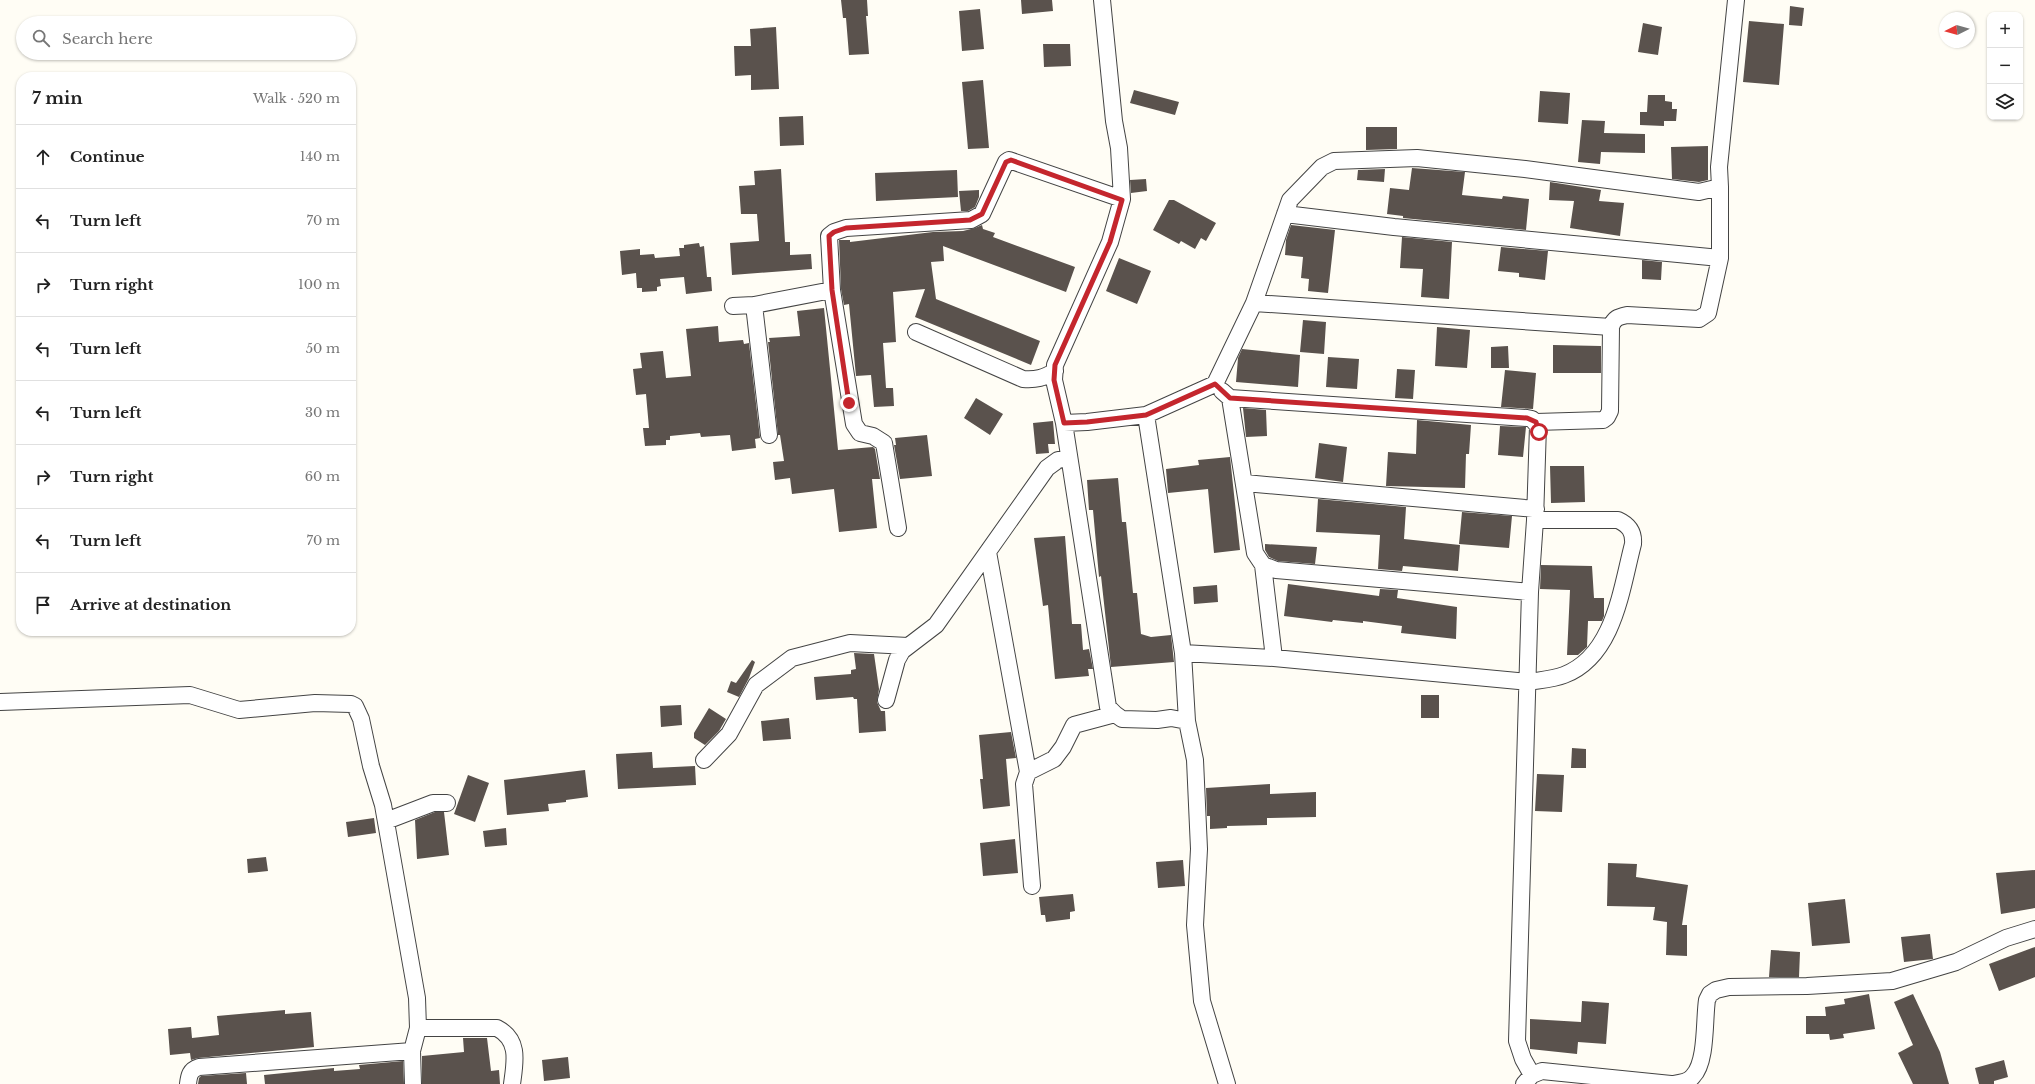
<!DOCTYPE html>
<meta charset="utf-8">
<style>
:root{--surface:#fff;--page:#f2f2f2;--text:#222;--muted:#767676;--line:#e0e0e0}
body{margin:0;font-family:"Libre Baskerville",serif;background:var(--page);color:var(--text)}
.controls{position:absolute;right:12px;top:12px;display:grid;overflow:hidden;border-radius:8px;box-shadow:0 1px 3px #0004}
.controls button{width:36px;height:36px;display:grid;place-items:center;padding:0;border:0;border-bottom:1px solid var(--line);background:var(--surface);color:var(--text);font:20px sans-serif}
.compass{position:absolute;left:1939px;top:12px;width:36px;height:36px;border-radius:50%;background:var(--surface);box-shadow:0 1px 3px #0004;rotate:265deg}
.stop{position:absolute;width:12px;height:12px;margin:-9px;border:3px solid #c4262e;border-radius:50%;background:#fff}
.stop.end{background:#c4262e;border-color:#fff;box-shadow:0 1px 4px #0008}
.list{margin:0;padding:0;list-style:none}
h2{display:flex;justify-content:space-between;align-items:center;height:52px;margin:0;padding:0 16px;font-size:17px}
h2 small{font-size:13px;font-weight:400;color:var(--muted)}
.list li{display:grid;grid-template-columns:26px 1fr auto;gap:12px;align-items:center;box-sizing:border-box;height:64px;padding:0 16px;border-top:1px solid var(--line)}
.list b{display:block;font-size:15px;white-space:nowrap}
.list em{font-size:13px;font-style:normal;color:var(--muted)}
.icon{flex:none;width:22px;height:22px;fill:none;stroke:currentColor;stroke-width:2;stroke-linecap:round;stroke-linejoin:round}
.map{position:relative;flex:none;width:2035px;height:1084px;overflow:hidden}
.search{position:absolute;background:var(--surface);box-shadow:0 1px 3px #0004;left:16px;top:16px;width:340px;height:44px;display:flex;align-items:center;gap:10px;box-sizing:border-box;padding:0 14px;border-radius:22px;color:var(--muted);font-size:15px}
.panel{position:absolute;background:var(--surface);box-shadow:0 1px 3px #0004;left:16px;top:72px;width:340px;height:564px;border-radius:16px}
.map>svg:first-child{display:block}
.building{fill:#5a524d}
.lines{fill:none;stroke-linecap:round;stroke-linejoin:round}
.street-casing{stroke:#444;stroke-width:18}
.street{stroke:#fff;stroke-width:16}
.route{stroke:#c4262e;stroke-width:5}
</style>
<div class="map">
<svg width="2035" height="1084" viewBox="0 0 2035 1084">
<rect width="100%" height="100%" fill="#fffdf5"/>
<path class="building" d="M841 0H867L868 16H866L869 54 849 55 846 18H843Z
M1021 0H1052L1053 11 1022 14Z
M1790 6 1804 8 1802 26 1789 25Z
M980 9 984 49 962 51 959 11Z
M1749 21 1784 24 1779 85 1743 82Z
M1643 23 1662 27 1658 55 1638 52Z
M776 27 779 89 751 90V75L735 76 734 46H751L750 29Z
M1043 44H1070L1071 66 1044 67Z
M983 80 989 148 968 149 962 82Z
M1134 90 1179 102 1175 115 1130 103Z
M1540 91 1570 93 1568 124 1538 122Z
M1648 95H1665V101L1672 102V109H1677L1676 121H1664V126L1640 125V112H1647Z
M803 116 804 145 780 146 779 117Z
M1582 120 1605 121 1604 133 1645 134V153L1601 152 1600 164 1578 162Z
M1366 127H1397V149L1366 150Z
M1708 146V180L1699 182 1672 179 1671 147Z
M1412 168 1465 172 1462 195 1502 199 1503 196 1529 199 1526 230 1403 218V216L1387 214 1390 188 1409 190Z
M781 169 785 242H790V255L811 254 812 269 732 275 730 243 759 241 757 214H741L739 186 755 185 754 171Z
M1385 169 1384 182 1357 180 1358 170Z
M957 170 958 197 876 201 875 173Z
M1146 179 1147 191 1131 193 1130 180Z
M1550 182 1601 190 1599 201 1624 203 1620 236 1570 228 1574 201 1549 200Z
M979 190V197L975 207 968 211H961L959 191Z
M1169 200H1174L1216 223 1206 241 1201 238 1195 249 1181 241 1179 244 1153 230Z
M982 225 983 229 995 233 993 237 1075 267 1066 292 943 246 944 261 931 262 936 299 1040 341 1031 365 915 317 925 289 893 292 896 342 883 343 886 388H893L894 406 874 407 871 375 856 376 849 304 844 305 841 289 839 240H850V242L933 232 963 231 975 228Z
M1291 225 1335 230 1328 293 1308 291 1309 279 1301 278 1303 257 1285 255 1286 240Z
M1402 237 1452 242 1449 299 1421 297 1423 269 1400 268Z
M699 243 700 247 704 246 707 277H711L712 291 686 294 684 277 660 279 661 286 657 287V291L642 292V288H637L636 273 622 275 620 251 640 249V255L654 254 655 258 680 256 679 248H684V245Z
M1501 247 1548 251 1545 280 1519 277V273L1498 271Z
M1119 258 1151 271 1137 304 1106 291Z
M1642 260 1662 262 1661 280 1642 279Z
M824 308 838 450 873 447 875 449 880 479H872L877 528 839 532 834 489 792 494 790 478 775 480 773 462 784 461 780 435H778L768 342H770L769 338 800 336 797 311Z
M1303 320 1326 322 1324 354 1300 352Z
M718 326 719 342 743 340 744 344 749 343 760 438 755 439 756 448 732 451 730 435 701 437 700 433 670 436V440H666V445L645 446 643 428H649L646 394 636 395 633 369 642 368 640 353 663 351 666 378 691 376 686 329Z
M1437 327 1470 330 1467 368 1435 366Z
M1553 345 1601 346V373H1553Z
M1508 346 1509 368H1491V347Z
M1242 349 1300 355 1298 387 1236 382 1238 358Z
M1328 357 1359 359 1357 389 1326 387Z
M1397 369 1415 370 1413 399 1395 398Z
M1505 370 1536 373 1533 409 1501 407Z
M976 398 1003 414 990 435 964 418Z
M1243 408 1266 410 1267 436 1246 437Z
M1417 420 1471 425 1469 454H1466L1465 488 1386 486 1388 452 1416 454Z
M1053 421 1055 444H1048L1049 453 1036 454 1033 423Z
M1500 426 1526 427 1523 457 1498 455Z
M927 435 932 476 900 479 894 445H896L895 438Z
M1319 443 1347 447 1343 482 1315 478Z
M1230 457 1240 550 1214 553 1208 489 1168 493 1166 469 1199 465 1198 460Z
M1550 466H1584L1585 502 1551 503Z
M1118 478 1122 522H1126L1133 593H1137L1141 634 1151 637 1171 635 1174 662 1111 667 1101 576 1099 577 1093 510H1089L1087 480Z
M1318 499 1406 507 1404 539 1460 545 1458 571 1403 566 1402 571 1378 569 1380 535 1316 532Z
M1462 512 1512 516 1509 548 1459 544Z
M1065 536 1072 624H1081L1083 650 1089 649 1093 669H1088L1089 676 1055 679 1048 605 1043 606 1034 538Z
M1265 544 1317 547 1315 564 1278 561 1269 557 1265 550Z
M1541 565 1592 566 1594 598H1604V616L1602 621H1588L1587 647 1578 655H1567L1570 590 1540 589Z
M1288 584 1379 596 1380 589 1398 590 1397 598 1457 607 1456 639 1401 633 1402 626 1363 621V623L1333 620 1332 622 1284 616Z
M1217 585 1218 602 1194 604 1193 587Z
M854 653 874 654 879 689 877 702 881 711H885L886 731 859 733 857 699H854L853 697 816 700 814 677 851 674V670L856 669Z
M752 660 755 662 749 678 739 697 727 692 731 681 736 683Z
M1421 695H1439V718H1421Z
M681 705 682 725 661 727 660 706Z
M709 708 726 719 719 731 705 745 694 738V733Z
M789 718 791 739 763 741 761 721Z
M1011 732 1016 758 1006 759 1010 806 983 809 980 779H983L979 735Z
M1572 748 1586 749V768H1571Z
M652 752 653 768 695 766 696 785 618 789 616 754Z
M585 770 588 797 566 800V802L548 804 549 811 507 815 504 780Z
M1537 774 1564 775 1562 812 1535 811Z
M468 775 489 783 475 822 454 814Z
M1270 784V794L1316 792V817L1267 818V825L1227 826V828L1210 829V816H1207L1206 788Z
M435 812H444L449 855 417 859 415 820Z
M374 818 376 833 348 837 346 822Z
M506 828 507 845 485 847 483 831Z
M1015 839 1018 873 983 876 980 843Z
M266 857 268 871 248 873 247 859Z
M1183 860 1185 886 1158 888 1156 862Z
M1608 863 1637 864 1636 877 1688 885 1682 925H1687V956L1666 955 1667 922 1653 920 1655 907 1607 906Z
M2035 870V908L2001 914 1996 873Z
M1073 894 1075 911 1070 912V919L1046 922 1045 915H1041L1039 897Z
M1845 899 1850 943 1812 946 1808 903Z
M1930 934 1933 959 1904 962 1901 937Z
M2035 947V977L1999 991 1989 964Z
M1771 950 1800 952 1799 977H1769Z
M1869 994 1875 1029 1843 1034 1844 1038 1830 1040 1829 1034H1806V1016H1826L1825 1007 1845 1004 1844 999Z
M1913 994 1940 1052 1949 1084H1913L1898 1053 1913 1045 1894 1002Z
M1582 1001 1609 1003 1606 1044 1578 1042 1577 1054 1530 1049V1019L1581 1022Z
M285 1010V1014L311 1012 314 1047 198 1058 191 1060 190 1053 170 1055 168 1029 191 1027 192 1038 219 1035 217 1016Z
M463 1038H487L491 1071 499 1070 500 1084H422V1056L464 1052Z
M568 1057 570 1078 544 1081 542 1060Z
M2004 1060 2008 1077 1994 1081V1084H1979L1975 1068Z
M403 1061 404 1084H265L264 1075 334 1068V1071L360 1069 359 1065Z
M246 1073 247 1084H198L199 1078 201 1076Z"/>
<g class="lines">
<defs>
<path id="street" d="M1102 0 1114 121 1119 148 1122 199 1110 242 1055 365 1054 380 1064 423 1108 707 1115 714 1122 719 1157 720 1171 718 1187 721 1195 760 1199 849 1195 925 1202 1001 1227 1084
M1285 214 1394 227 1720 258
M1254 303 1611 327
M754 305 769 435
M733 306 754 305 832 290
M916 332 1023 379C1036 380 1044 378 1055 371
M1222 391 1230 398 1255 553 1263 565 1276 570 1530 592
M1230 398 1527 418 1532 419 1538 426 1535 520 1530 592 1517 1041 1523 1059 1532 1075
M1146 415 1183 653 1187 721
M1536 422 1603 420 1607 417 1610 411 1611 327C1614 318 1618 317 1627 315L1699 319 1708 313 1720 258V187
M1064 423 1087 422 1146 415 1215 384 1254 303 1290 200 1322 167 1334 161 1417 158 1525 169 1699 192 1720 187 1719 167 1736 0
M1245 483 1536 509
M898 528 884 443 873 436 860 433 854 424 832 290 829 236 834 232 846 228 971 220 982 214 1006 162 1009 160 1122 199
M988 552 1028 772
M1263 565 1274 658
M1183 653 1274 658 1528 682C1540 680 1554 679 1564 675 1614 656 1621 590 1633 544 1634 532 1629 525 1618 520H1535
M886 700 897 660 902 651 936 625 1047 468 1058 460 1069 458
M0 702 190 695 239 710 315 703 351 704 355 706 361 719 371 766 383 805 417 998 418 1028 412 1051 413 1084
M704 760 729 734 756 685 792 658 850 643 908 646
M386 821 433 803H447
M1032 886 1024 784 1028 772 1054 759 1063 747 1074 725 1115 714
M418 1028H497C520 1040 515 1062 512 1084
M188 1084C189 1075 190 1070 199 1067L412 1051
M1524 1084 1532 1075 1542 1071 1671 1084
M1673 1084C1680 1083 1689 1082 1693 1076 1707 1062 1704 1019 1707 1000L1710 994 1716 990 1729 987 1807 986 1892 981 1956 962 2006 938 2035 929"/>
</defs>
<use href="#street" class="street-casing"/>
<use href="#street" class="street"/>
</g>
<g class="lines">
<path class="route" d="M849 403 832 290 829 236 834 232 846 228 970 220 982 214 1006 162 1011 160 1122 200 1110 242 1055 365 1054 380 1064 423 1087 422 1146 415 1215 384 1230 398 1527 418 1536 422 1539 432"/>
</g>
</svg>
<div class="controls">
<button>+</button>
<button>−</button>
<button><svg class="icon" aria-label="layers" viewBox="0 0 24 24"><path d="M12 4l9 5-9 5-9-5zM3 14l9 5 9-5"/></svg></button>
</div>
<svg class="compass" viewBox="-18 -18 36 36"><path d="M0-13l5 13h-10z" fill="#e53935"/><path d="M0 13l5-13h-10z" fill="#767676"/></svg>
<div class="stop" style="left:1539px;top:432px"></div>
<div class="stop end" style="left:849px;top:403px"></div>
<div class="search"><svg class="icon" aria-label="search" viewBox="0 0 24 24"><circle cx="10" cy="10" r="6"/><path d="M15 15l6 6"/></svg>Search here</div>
<section class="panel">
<h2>7 min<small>Walk · 520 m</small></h2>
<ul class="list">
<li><svg class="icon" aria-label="ahead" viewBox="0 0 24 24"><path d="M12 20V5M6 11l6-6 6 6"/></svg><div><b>Continue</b></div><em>140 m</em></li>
<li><svg class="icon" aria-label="left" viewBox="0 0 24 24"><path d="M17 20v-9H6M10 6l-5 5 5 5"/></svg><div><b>Turn left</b></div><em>70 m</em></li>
<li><svg class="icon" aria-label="right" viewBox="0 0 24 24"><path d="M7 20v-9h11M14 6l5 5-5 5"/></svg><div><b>Turn right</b></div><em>100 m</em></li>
<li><svg class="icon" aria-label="left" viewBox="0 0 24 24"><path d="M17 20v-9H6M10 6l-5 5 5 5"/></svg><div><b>Turn left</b></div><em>50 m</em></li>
<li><svg class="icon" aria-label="left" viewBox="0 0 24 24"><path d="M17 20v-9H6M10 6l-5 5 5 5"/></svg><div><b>Turn left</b></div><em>30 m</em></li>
<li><svg class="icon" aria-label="right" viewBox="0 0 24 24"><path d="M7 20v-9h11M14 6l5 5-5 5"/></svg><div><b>Turn right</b></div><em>60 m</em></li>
<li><svg class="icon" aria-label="left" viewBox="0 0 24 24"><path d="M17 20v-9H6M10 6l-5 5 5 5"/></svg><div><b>Turn left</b></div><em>70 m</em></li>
<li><svg class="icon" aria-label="arrive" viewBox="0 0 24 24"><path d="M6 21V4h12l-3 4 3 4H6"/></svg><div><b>Arrive at destination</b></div></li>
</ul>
</section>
</div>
